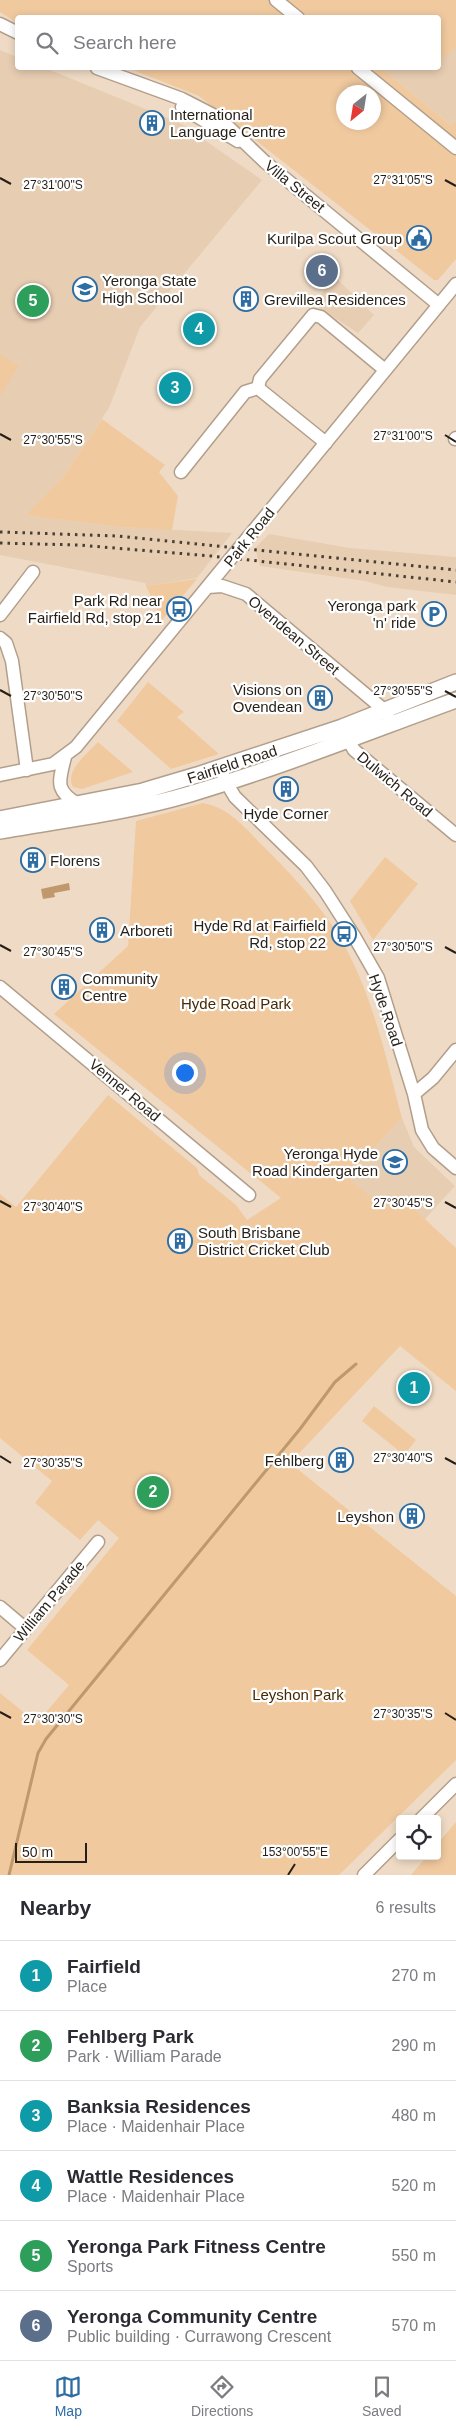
<!DOCTYPE html>
<meta charset="utf-8">
<style>
:root{--surface:#fff;--page:#f7f7f7;--text:#2b2b33;--muted:#7c7c81;--line:#e1e1e2;--accent:#2d6da3}
body{margin:0;font-family:Arial,sans-serif;background:var(--page);color:var(--text)}
.controls{position:absolute;right:15px;bottom:15px;display:grid;overflow:hidden;border-radius:5px;box-shadow:0 2px 8px #0003}
.controls button{width:45px;height:45px;display:grid;place-items:center;padding:0;border:0;border-bottom:1px solid var(--line);background:var(--surface);color:var(--text);font:25px sans-serif}
.compass{position:absolute;left:336px;top:85px;width:45px;height:45px;border-radius:50%;background:var(--surface);box-shadow:0 2px 8px #0003;rotate:210deg}
.scale{position:absolute;left:15px;bottom:12px;width:72px;box-sizing:border-box;padding-left:5px;border:2px solid #261f17;border-top:0;font-size:14px;line-height:18px;white-space:nowrap;color:#261f17;-webkit-text-stroke:4px #fff;paint-order:stroke}
.you{position:absolute;left:184px;top:1072px;width:18px;height:18px;margin:-12px;border:4px solid #fff;border-radius:50%;background:#1a73e8;box-shadow:0 0 0 8px #1a73e833}
.badge{display:grid;place-items:center;width:32px;height:32px;border-radius:50%;background:var(--accent);color:#fff;font-size:16px;font-weight:700}
.pin{position:absolute;translate:-50% -50%;border:2px solid #fff;box-shadow:0 1px 5px #0006}
.list{margin:0;padding:0;list-style:none}
h2{display:flex;justify-content:space-between;align-items:center;height:65px;margin:0;padding:0 20px;font-size:21px}
h2 small{font-size:16px;font-weight:400;color:var(--muted)}
.list li{display:grid;grid-template-columns:32px 1fr auto;gap:15px;align-items:center;box-sizing:border-box;height:70px;padding:0 20px;border-top:1px solid var(--line)}
.list b{display:block;font-size:19px;white-space:nowrap}
.list p{margin:0;font-size:16px;white-space:nowrap;color:var(--muted)}
.list em{font-size:16px;font-style:normal;color:var(--muted)}
.icon{flex:none;width:28px;height:28px;fill:none;stroke:currentColor;stroke-width:2;stroke-linecap:round;stroke-linejoin:round}
.map{position:relative;flex:none;width:456px;height:1875px;overflow:hidden}
.search{position:absolute;background:var(--surface);box-shadow:0 2px 8px #0003;left:15px;right:15px;top:15px;height:55px;display:flex;align-items:center;gap:12px;box-sizing:border-box;padding:0 18px;border-radius:5px;color:var(--muted);font-size:19px}
.sheet{height:485px;background:var(--surface)}
nav{display:flex;justify-content:space-around;align-items:center;box-sizing:border-box;height:70px;border-top:1px solid var(--line);background:var(--surface);font-size:14px;color:var(--muted)}
nav a{display:grid;justify-items:center;gap:2px}
nav .on{color:var(--accent)}
.map>svg:first-child{display:block}
.built{fill:#e7cdb2}
.green{fill:#f0c99f;fill-rule:evenodd}
.water{fill:#bf986c}
.lines{fill:none;stroke-linecap:round;stroke-linejoin:round}
.stream{stroke:#bf986c;stroke-width:3}
.minor-casing{stroke:#b29f8b;stroke-width:15}
.major-casing{stroke:#b29f8b;stroke-width:18}
.minor{stroke:#fff;stroke-width:12}
.major{stroke:#fff;stroke-width:15}
.rail{stroke:#473e34;stroke-width:3;stroke-dasharray:2.5 5;stroke-linecap:butt}
.ticks{fill:none;stroke:#261f17;stroke-width:2}
.labels{text-anchor:middle;dominant-baseline:central;stroke-width:4.5;stroke-linejoin:round;paint-order:stroke}
.poi-label{font-size:15px;fill:#261f17;stroke:#fff;text-anchor:end}
.street-label{font-size:15px;fill:#261f17;stroke:#fff}
.park-label{font-size:15px;fill:#462a05;stroke:#fff}
.ticks-label{font-size:12px;text-anchor:middle;fill:#261f17;stroke:#fff;stroke-width:4.5;stroke-linejoin:round;paint-order:stroke}
</style>
<div class="map">
<svg width="456" height="1875" viewBox="0 0 456 1875">
<rect width="100%" height="100%" fill="#efdbc5"/>
<path class="built" d="M299 0H456V129L381 68H438V18L320 17Z
M0 50 17 57 18 68H45L180 123 262 180 140 327 109 408 63 477 27 515 120 527 232 533 197 578 146 586 145 583 0 555Z
M335 277 374 315 358 333 313 304Z
M269 534 350 548 456 557V595L387 587 365 581 260 566 255 548Z
M402 1118 414 1147 455 1186 425 1219 396 1192 382 1208 347 1177Z"/>
<path class="green" d="M0 0H456V47L439 62 438 18H18L17 23 0 12Z
M128 68H381L452 126 456 121V259L438 280H434L199 96ZM344 92H374V122H344Z
M0 354 19 366 0 396Z
M102 419 165 465 159 472 178 496 172 530 120 527 26 515 63 477Z
M197 579 162 620 146 586Z
M148 682 184 712 177 717 219 754 171 769 117 721Z
M98 742 133 772 82 789 73 787C64 771 88 753 98 742Z
M203 803C230 808 245 828 264 847 286 869 309 893 327 918 369 976 384 1050 402 1118L347 1177 382 1207 396 1192 456 1248V1391L400 1346 290 1463 456 1596V1760L339 1875H0V1693L37 1723 69 1685 27 1650 119 1538 98 1520 80 1540 35 1503 52 1481 0 1438V1194L16 1207 108 1095 197 1168 199 1175 236 1205 247 1220 281 1198 54 1014 128 946 136 821Z
M385 857 418 884 373 940 350 901Z
M374 1406 416 1440 404 1455 362 1421Z
M456 1822V1875H411L427 1856H437V1844Z"/>
<path class="water" d="M69 883 70 890 54 893 55 897 43 899 41 889Z"/>
<g class="lines">
<path class="stream" d="M9 1875 38 1753 46 1739 300 1429 335 1382 356 1364"/>
<defs>
<path id="minor" d="M276 0 298 18
M0 24 18 33
M97 68 182 99 219 118 265 162 439 305
M358 68 456 148
M182 107 238 141
M258 388 260 379 313 315 321 317 385 370
M258 388 326 443
M455 439 456 438
M181 472 245 392 258 388
M208 587 222 586 246 594 383 709 388 716
M0 615 33 572
M0 638 6 643 12 661 27 770
M344 733 354 750 456 835
M65 757C59 782 54 790 79 805
M220 767 226 782 235 797 306 866 325 891 354 936 378 978 414 1094 422 1130 433 1148 456 1168
M0 775 53 764 76 747 456 284
M0 987 249 1195
M414 1094 433 1078 456 1050
M0 1607 26 1629
M0 1660 98 1542
M421 1819 456 1784
M364 1875 400 1839"/>
<path id="major" d="M0 819 143 791 197 775 342 727 456 682
M0 831C63 820 129 812 190 794 281 767 368 732 456 700"/>
</defs>
<use href="#minor" class="minor-casing"/>
<use href="#major" class="major-casing"/>
<use href="#minor" class="minor"/>
<use href="#major" class="major"/>
<path class="rail" d="M0 532 117 536 456 570
M0 543 78 545 211 556 456 582"/>
</g>
<path class="ticks" d="M0 178 11 184M445 180 456 186M0 434 11 440M445 435 456 442M0 690 11 696M445 691 456 697M0 945 11 951M445 947 456 953M0 1201 11 1207M445 1202 456 1208M0 1456 11 1463M445 1458 456 1464M0 1712 11 1718M445 1713 456 1720M288 1875 295 1864"/>
<defs>
<symbol id="building-ring" viewBox="-11 -11 22 22"><circle r="9.5" fill="#fff" stroke="#2d6da3" stroke-width="1.5"/><path d="M-4-6H4V6H1V3H-1V6H-4ZM-2.5-4.3h1.7v1.8h-1.7ZM.8-4.3h1.7v1.8H.8ZM-2.5-1h1.7V.8h-1.7ZM.8-1h1.7V.8H.8Z" fill="#2d6da3"/></symbol>
<symbol id="civic-ring" viewBox="-11 -11 22 22"><circle r="9.5" fill="#fff" stroke="#2d6da3" stroke-width="1.5"/><path d="M-.6-6.5H3V-4.5H.6V-3L4-1V1h2V6H-6V1h2V-1L-.6-3ZM-1.2 2.5V6h2.4V2.5Z" fill="#2d6da3"/></symbol>
<symbol id="school-ring" viewBox="-11 -11 22 22"><circle r="9.5" fill="#fff" stroke="#2d6da3" stroke-width="1.5"/><path d="M0-5L7-2L0 1L-7-2ZM-4 1L0 2.5L4 1V4Q0 6-4 4Z" fill="#2d6da3"/></symbol>
<symbol id="bus-ring" viewBox="-11 -11 22 22"><circle r="9.5" fill="#fff" stroke="#2d6da3" stroke-width="1.5"/><path d="M-5-6H5V4H4V6H2V4H-2V6H-4V4H-5ZM-3.5-4V0h7V-4ZM-3.5 1.2v1.5H-2V1.2ZM2 1.2v1.5H3.5V1.2Z" fill="#2d6da3"/></symbol>
<symbol id="parking-ring" viewBox="-11 -11 22 22"><circle r="9.5" fill="#fff" stroke="#2d6da3" stroke-width="1.5"/><path d="M-3.5-5.5H1a3.5 3.5 0 0 1 0 7H-1V5.5H-3.5ZM-1-3.4V-.6H.8a1.4 1.4 0 0 0 0-2.8Z" fill="#2d6da3"/></symbol>
</defs>
<g fill-rule="evenodd">
<use href="#building-ring" x="138" y="109" width="28" height="28"/>
<use href="#civic-ring" x="405" y="224" width="28" height="28"/>
<use href="#school-ring" x="71" y="275" width="28" height="28"/>
<use href="#building-ring" x="232" y="285" width="28" height="28"/>
<use href="#bus-ring" x="165" y="595" width="28" height="28"/>
<use href="#parking-ring" x="420" y="600" width="28" height="28"/>
<use href="#building-ring" x="306" y="684" width="28" height="28"/>
<use href="#building-ring" x="272" y="775" width="28" height="28"/>
<use href="#building-ring" x="19" y="846" width="28" height="28"/>
<use href="#building-ring" x="88" y="916" width="28" height="28"/>
<use href="#bus-ring" x="330" y="920" width="28" height="28"/>
<use href="#building-ring" x="50" y="973" width="28" height="28"/>
<use href="#school-ring" x="381" y="1148" width="28" height="28"/>
<use href="#building-ring" x="166" y="1227" width="28" height="28"/>
<use href="#building-ring" x="327" y="1446" width="28" height="28"/>
<use href="#building-ring" x="398" y="1502" width="28" height="28"/>
</g>
<g class="labels">
<g class="poi-label">
<text x="170" y="114" text-anchor="start">International<tspan x="170" dy="17">Language Centre</tspan></text>
<text x="402" y="238">Kurilpa Scout Group</text>
<text x="102" y="280" text-anchor="start">Yeronga State<tspan x="102" dy="17">High School</tspan></text>
<text x="264" y="299" text-anchor="start">Grevillea Residences</text>
<text x="162" y="600">Park Rd near<tspan x="162" dy="17">Fairfield Rd, stop 21</tspan></text>
<text x="416" y="605">Yeronga park<tspan x="416" dy="17">'n' ride</tspan></text>
<text x="302" y="689">Visions on<tspan x="302" dy="17">Ovendean</tspan></text>
<text x="286" y="813" text-anchor="middle">Hyde Corner</text>
<text x="50" y="860" text-anchor="start">Florens</text>
<text x="326" y="925">Hyde Rd at Fairfield<tspan x="326" dy="17">Rd, stop 22</tspan></text>
<text x="120" y="930" text-anchor="start">Arboreti</text>
<text x="82" y="978" text-anchor="start">Community<tspan x="82" dy="17">Centre</tspan></text>
<text x="378" y="1153">Yeronga Hyde<tspan x="378" dy="17">Road Kindergarten</tspan></text>
<text x="198" y="1232" text-anchor="start">South Brisbane<tspan x="198" dy="17">District Cricket Club</tspan></text>
<text x="324" y="1460">Fehlberg</text>
<text x="394" y="1516">Leyshon</text>
</g>
<g class="street-label">
<text transform="translate(295 186) rotate(39)">Villa Street</text>
<text transform="translate(249 537) rotate(-51)">Park Road</text>
<text transform="translate(294 635) rotate(40)">Ovendean Street</text>
<text transform="translate(232 764) rotate(-18)">Fairfield Road</text>
<text transform="translate(395 784) rotate(40)">Dulwich Road</text>
<text transform="translate(386 1010) rotate(71)">Hyde Road</text>
<text transform="translate(125 1090) rotate(40)">Venner Road</text>
<text transform="translate(49 1601) rotate(-50)">William Parade</text>
</g>
<g class="park-label">
<text x="236" y="1003">Hyde Road Park</text>
<text x="298" y="1694">Leyshon Park</text>
</g>
</g>
<g class="ticks-label">
<text x="403" y="184">27°31'05"S</text>
<text x="53" y="189">27°31'00"S</text>
<text x="403" y="440">27°31'00"S</text>
<text x="53" y="444">27°30'55"S</text>
<text x="403" y="695">27°30'55"S</text>
<text x="53" y="700">27°30'50"S</text>
<text x="403" y="951">27°30'50"S</text>
<text x="53" y="956">27°30'45"S</text>
<text x="403" y="1207">27°30'45"S</text>
<text x="53" y="1211">27°30'40"S</text>
<text x="403" y="1462">27°30'40"S</text>
<text x="53" y="1467">27°30'35"S</text>
<text x="403" y="1718">27°30'35"S</text>
<text x="53" y="1723">27°30'30"S</text>
<text x="295" y="1856">153°00'55"E</text>
</g>
</svg>
<div class="controls">
<button><svg class="icon" aria-label="locate" viewBox="0 0 24 24"><circle cx="12" cy="12" r="6"/><path d="M12 2v4M12 18v4M2 12h4M18 12h4"/></svg></button>
</div>
<svg class="compass" viewBox="-18 -18 36 36"><path d="M0-13l5 13h-10z" fill="#e53935"/><path d="M0 13l5-13h-10z" fill="#7c7c81"/></svg>
<div class="scale">50 m</div>
<div class="you"></div>
<div class="pin badge" style="left:414px;top:1388px;background:#0f9aa8">1</div>
<div class="pin badge" style="left:153px;top:1492px;background:#2e9e5b">2</div>
<div class="pin badge" style="left:175px;top:388px;background:#0f9aa8">3</div>
<div class="pin badge" style="left:199px;top:329px;background:#0f9aa8">4</div>
<div class="pin badge" style="left:33px;top:301px;background:#2e9e5b">5</div>
<div class="pin badge" style="left:322px;top:271px;background:#5c6f8a">6</div>
<div class="search"><svg class="icon" aria-label="search" viewBox="0 0 24 24"><circle cx="10" cy="10" r="6"/><path d="M15 15l6 6"/></svg>Search here</div>
</div>
<section class="sheet">
<h2>Nearby<small>6 results</small></h2>
<ul class="list">
<li><span class="badge" style="background:#0f9aa8">1</span><div><b>Fairfield</b><p>Place</p></div><em>270 m</em></li>
<li><span class="badge" style="background:#2e9e5b">2</span><div><b>Fehlberg Park</b><p>Park · William Parade</p></div><em>290 m</em></li>
<li><span class="badge" style="background:#0f9aa8">3</span><div><b>Banksia Residences</b><p>Place · Maidenhair Place</p></div><em>480 m</em></li>
<li><span class="badge" style="background:#0f9aa8">4</span><div><b>Wattle Residences</b><p>Place · Maidenhair Place</p></div><em>520 m</em></li>
<li><span class="badge" style="background:#2e9e5b">5</span><div><b>Yeronga Park Fitness Centre</b><p>Sports</p></div><em>550 m</em></li>
<li><span class="badge" style="background:#5c6f8a">6</span><div><b>Yeronga Community Centre</b><p>Public building · Currawong Crescent</p></div><em>570 m</em></li>
</ul>
</section>
<nav>
<a class="on"><svg class="icon" aria-label="map" viewBox="0 0 24 24"><path d="M3 6l6-2 6 2 6-2v14l-6 2-6-2-6 2zM9 4v14M15 6v14"/></svg>Map</a>
<a><svg class="icon" aria-label="directions" viewBox="0 0 24 24"><path d="M12 3l9 9-9 9-9-9zM9 14v-3h6M13 9l2 2-2 2"/></svg>Directions</a>
<a><svg class="icon" aria-label="saved" viewBox="0 0 24 24"><path d="M7 4h10v16l-5-4-5 4z"/></svg>Saved</a>
</nav>
